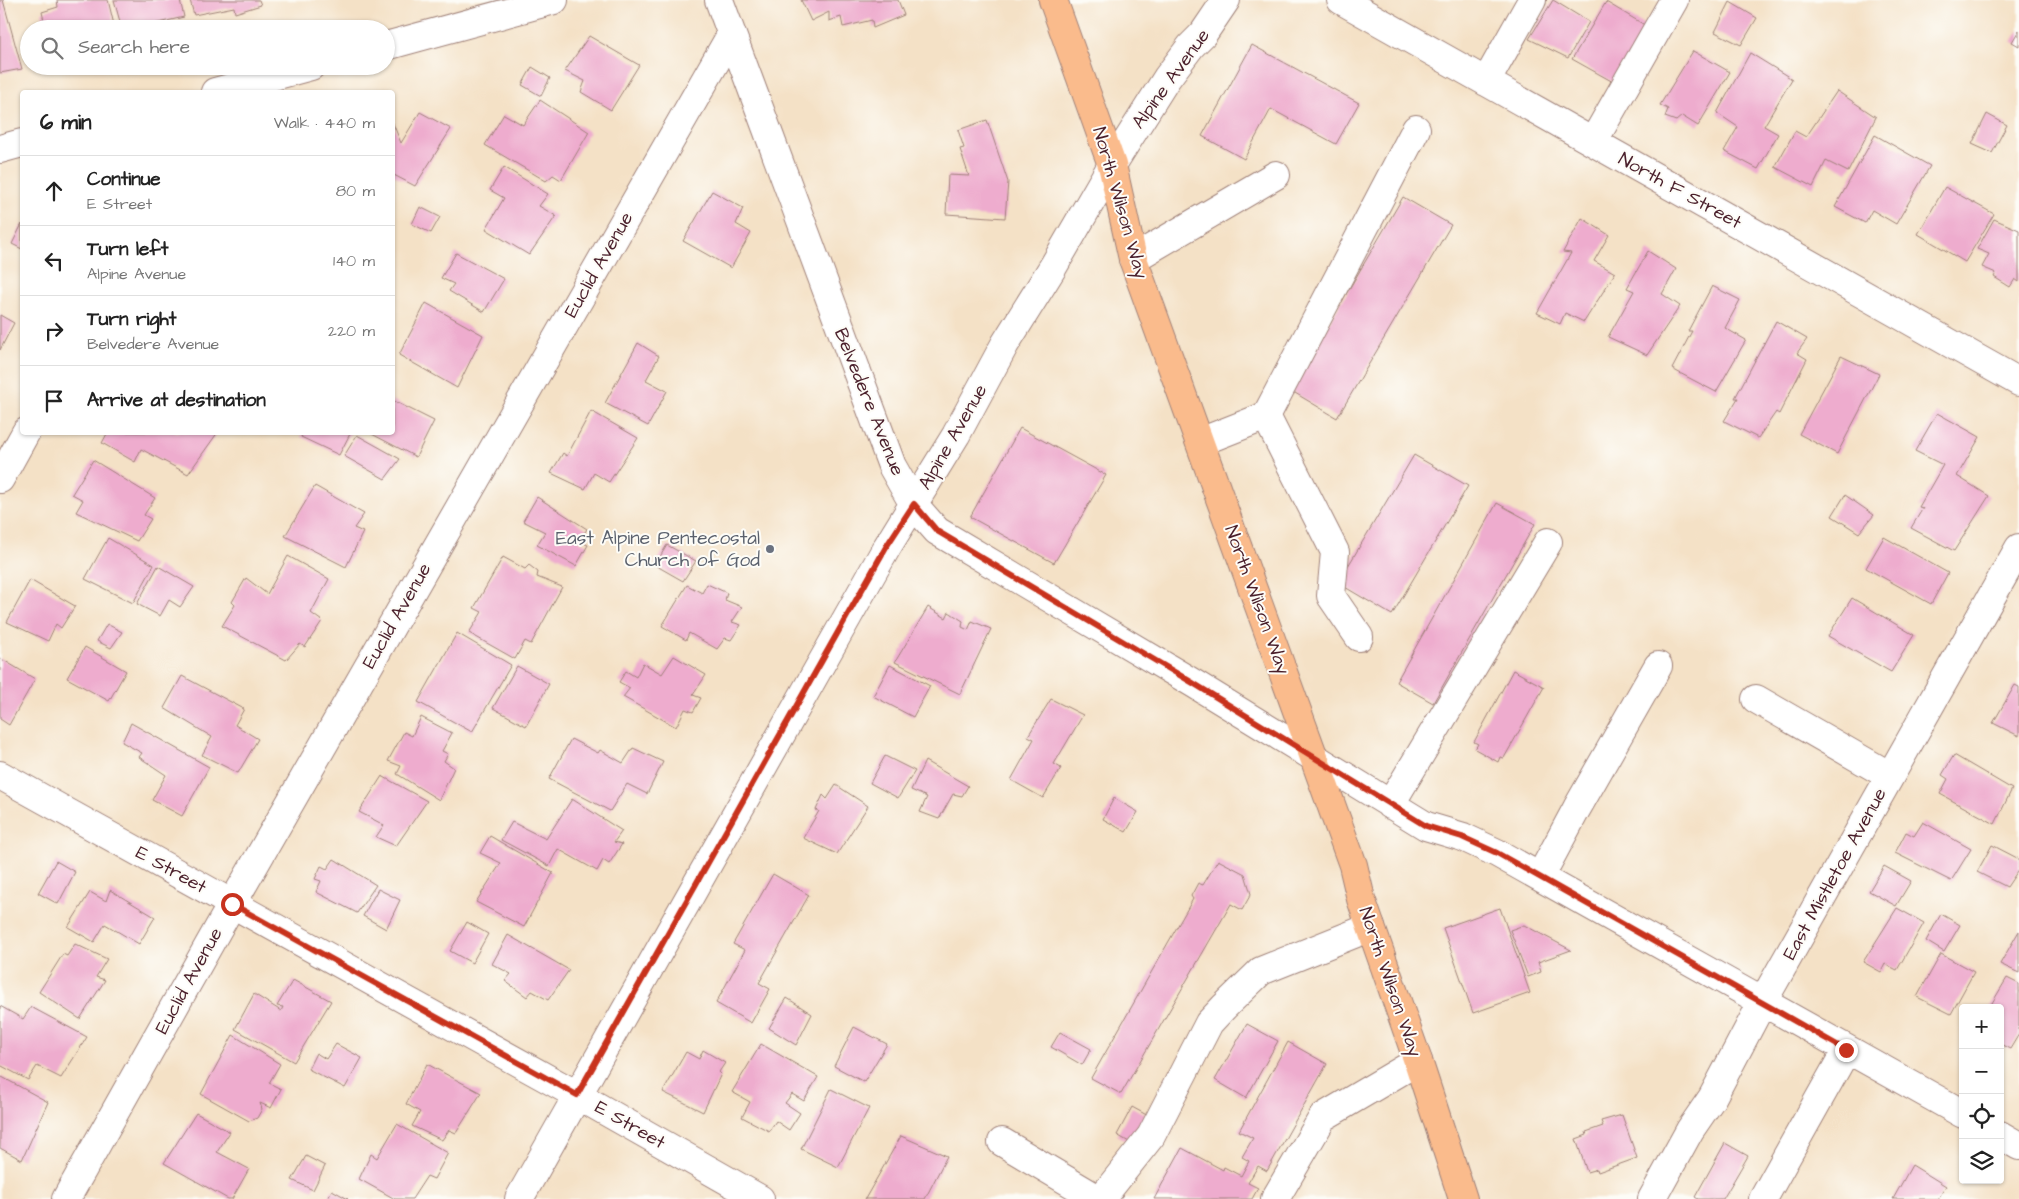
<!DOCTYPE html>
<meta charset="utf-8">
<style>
:root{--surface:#fff;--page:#f6f6f6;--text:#222;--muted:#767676;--line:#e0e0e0}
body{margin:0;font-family:"Architects Daughter",sans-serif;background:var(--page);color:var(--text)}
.controls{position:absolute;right:15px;bottom:15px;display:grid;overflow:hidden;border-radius:5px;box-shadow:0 1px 4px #0004}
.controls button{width:45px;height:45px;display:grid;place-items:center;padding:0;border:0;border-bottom:1px solid var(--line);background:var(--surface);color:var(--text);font:25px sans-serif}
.stop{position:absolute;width:15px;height:15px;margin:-11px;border:4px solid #c8321e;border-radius:50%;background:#fff}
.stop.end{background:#c8321e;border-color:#fff;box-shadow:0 1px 5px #0008}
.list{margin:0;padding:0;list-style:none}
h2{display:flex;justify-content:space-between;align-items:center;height:65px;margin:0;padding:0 20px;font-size:21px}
h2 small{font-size:16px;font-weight:400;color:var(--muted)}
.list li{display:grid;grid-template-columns:32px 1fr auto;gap:15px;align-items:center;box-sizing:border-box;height:70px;padding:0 20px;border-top:1px solid var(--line)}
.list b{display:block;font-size:19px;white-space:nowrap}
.list p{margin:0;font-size:16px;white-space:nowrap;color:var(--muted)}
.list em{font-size:16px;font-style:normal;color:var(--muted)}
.icon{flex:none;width:28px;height:28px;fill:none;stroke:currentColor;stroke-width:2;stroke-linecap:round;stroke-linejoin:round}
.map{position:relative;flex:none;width:2019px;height:1199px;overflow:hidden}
.search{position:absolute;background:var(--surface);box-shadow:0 1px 4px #0004;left:20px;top:20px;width:375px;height:55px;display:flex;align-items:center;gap:12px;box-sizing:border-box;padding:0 18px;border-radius:28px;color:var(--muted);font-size:19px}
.panel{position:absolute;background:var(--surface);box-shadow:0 1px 4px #0004;left:20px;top:90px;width:375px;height:345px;border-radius:5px}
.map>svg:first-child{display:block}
.building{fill:#eeacce}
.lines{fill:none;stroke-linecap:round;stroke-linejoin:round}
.minor-casing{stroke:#9f8078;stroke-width:30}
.major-casing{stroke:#9f8078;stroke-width:30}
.minor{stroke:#fff;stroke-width:28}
.major{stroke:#fabb8c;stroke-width:28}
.route{stroke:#c8321e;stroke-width:6}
.worship-dot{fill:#6b7280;stroke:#fdfcf7;stroke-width:2}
.labels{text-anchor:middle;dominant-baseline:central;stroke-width:4;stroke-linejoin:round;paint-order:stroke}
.street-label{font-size:19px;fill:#4a1f2b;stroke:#fdfcf7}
.worship-label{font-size:19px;fill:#5b616d;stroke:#fdfcf7;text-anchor:end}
</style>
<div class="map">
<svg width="2019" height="1199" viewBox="0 0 2019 1199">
<rect width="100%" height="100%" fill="#fdfcf7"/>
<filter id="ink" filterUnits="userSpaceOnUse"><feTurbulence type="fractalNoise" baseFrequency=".02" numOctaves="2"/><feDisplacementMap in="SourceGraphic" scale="10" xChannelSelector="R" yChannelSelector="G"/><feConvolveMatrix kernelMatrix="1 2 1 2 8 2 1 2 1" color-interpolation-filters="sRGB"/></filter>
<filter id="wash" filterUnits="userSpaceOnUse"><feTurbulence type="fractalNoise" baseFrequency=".0096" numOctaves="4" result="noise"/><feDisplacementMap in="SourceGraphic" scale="20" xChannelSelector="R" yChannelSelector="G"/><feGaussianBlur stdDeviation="1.12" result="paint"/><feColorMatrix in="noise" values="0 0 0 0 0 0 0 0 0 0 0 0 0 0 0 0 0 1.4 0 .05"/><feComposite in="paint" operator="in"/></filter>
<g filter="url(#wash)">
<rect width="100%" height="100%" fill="#f4e1c6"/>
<g id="blocks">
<path class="building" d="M0 0H3L22 69 0 73Z
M57 0H108L115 29H46L42 12 58 7Z
M114 0H180L184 17 132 29H122Z
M190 0H259L261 5 235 13 234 7 194 15Z
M801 0H898L904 15 873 28 872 20 843 27 841 17 829 21V12L811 21Z
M1553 0 1589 22 1568 58 1529 39Z
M1606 2 1648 27 1615 83 1572 59Z
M1730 2 1757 18 1741 45 1715 32Z
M2019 30V46L2012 42Z
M589 36 639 65 611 110 581 92 585 81 565 71Z
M1252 45 1359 103 1336 144 1271 109 1244 159 1202 136Z
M1693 51 1730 72 1698 126 1682 116 1676 121 1665 117 1668 109 1660 105Z
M1750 53 1792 79 1764 126 1778 134 1758 169 1724 151 1738 127 1717 113Z
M532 67 550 78 541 96 522 85Z
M1837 91 1876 117 1848 172 1826 161 1813 187 1775 167 1795 131 1806 137Z
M540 100 589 132 561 180 553 175 546 181 485 145 504 114 523 125Z
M420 112 451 129 415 186 392 174V121L401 143Z
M1987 114 2007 125 1992 153 1972 144Z
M987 120 1008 182 1005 218 946 214 948 175 969 176 960 149 964 148 958 130Z
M1875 135 1930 166 1896 224 1872 210 1865 223 1835 207Z
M504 167 548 194 539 206 556 216 529 255 486 229 504 198 490 190Z
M1945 187 1994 214 1965 262 1918 234Z
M712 191 743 208 736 224 751 233 731 268 683 241Z
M1403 197 1451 225 1337 418 1290 390Z
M420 207 440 217 431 233 412 224Z
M1582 218 1609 235 1594 261 1615 273 1584 322 1565 313 1560 324 1537 313 1571 253 1563 252Z
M1994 219 2019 230V282L2015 279 2010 287 1994 277 1996 273 1982 267 1989 254 1977 249Z
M22 224V249L12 244Z
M1648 251 1676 269 1662 294 1680 306 1647 355 1608 337 1634 291 1627 288Z
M456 253 504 279 484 312 449 291 454 284 441 278Z
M1712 286 1740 300 1725 328 1746 340 1716 392 1672 369 1692 331H1688Z
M426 303 483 335 457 388 399 355Z
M0 315 14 323 0 350Z
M1776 321 1807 339 1797 353 1807 359 1779 414 1776 412 1758 438 1724 421 1738 398H1735Z
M638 343 659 356 646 380 667 391 648 426 605 403Z
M1841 356 1879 374 1837 454 1799 434Z
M392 400 434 421 416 457 368 432H392Z
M591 411 638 438 609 482 594 473 585 489 551 473 563 453 567 456Z
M1937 413 1980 437 1957 476 1989 496 1954 551 1911 528 1923 508 1919 507 1943 465 1915 451Z
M1020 428 1106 475 1054 563 970 517Z
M108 432H218L188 474 141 449 135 462 102 443Z
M303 432H351L339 455 301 437Z
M357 435 400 459 385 479 344 456Z
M1414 455 1468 486 1392 615 1338 583Z
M93 460 155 498 144 515 151 519 137 541 76 512 83 500 72 494Z
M315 486 364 514 354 528 363 532 346 567 285 536Z
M1845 495 1874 515 1859 533 1832 516Z
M537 497 587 529 579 541 588 545 576 566 537 545 545 532 523 521Z
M1497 503 1535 524 1433 703 1396 682Z
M1884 537 1948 573 1931 604 1866 568Z
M108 538 154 565 133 603 85 579Z
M667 545 696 561 683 581 655 565Z
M288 556 329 579 311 613 322 621 305 647 300 644 286 660 222 626 235 605 232 602 246 578 267 594Z
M503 557 525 569 529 565 538 572 537 577 562 587 531 644 525 641 515 659 469 633 482 612 474 608Z
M158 566 194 587 180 607 169 600 160 616 137 604Z
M30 580 75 606 61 628 56 624 48 641 7 622Z
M707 584 727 593 725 600 742 607 732 622 741 625 731 640 725 638 717 649 689 633 686 640 662 626 687 585 702 593Z
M1852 598 1914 635 1891 672 1828 636Z
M928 607 946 618 949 612 963 621 962 627 968 630 972 621 991 629 960 694 895 662Z
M107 624 122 632 111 648 97 641Z
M457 633 511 665 472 732 418 702Z
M85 647 126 671 109 701 67 678Z
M674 656 706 675 693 695 701 698 693 712 685 709 676 727 623 697 630 688 619 682 626 671 636 677 643 663 662 674Z
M0 658 35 679 9 725 0 719Z
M890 665 930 686 913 717 873 696Z
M517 666 549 684 526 726 493 708Z
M1513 670 1544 687 1504 758 1500 757 1498 762 1475 749 1478 744 1474 742Z
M182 676 244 709 235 725 258 739 238 773 202 755 212 737 164 708Z
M2015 685 2019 687V736L1993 723Z
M1051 699 1083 715 1054 764 1061 768 1043 798 1011 780 1034 739 1028 736Z
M421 717 452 733 442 751 448 754 444 761 454 768 439 800 397 774 401 766 388 761 404 732 412 736Z
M131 723 209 767 182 816 152 800 166 775 139 757 142 753 122 742Z
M571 739 598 753 600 750 623 763 633 748 663 762 647 794 627 784 610 811 549 779Z
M1954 755 2012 789 1995 824 1940 794 1948 779 1942 775Z
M885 756 915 771 898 798 870 783Z
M925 761 968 786 962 796 953 794 939 819 920 812 927 797 911 790Z
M382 776 427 801 396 846 376 837 384 825 359 812Z
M836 785 868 806 837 854 803 838 819 811 816 810 823 795 827 799Z
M1114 798 1138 812 1126 832 1103 819Z
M572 799 622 831 614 842 622 844 609 864 603 860 597 871 558 849 549 866 501 840 512 822 546 839Z
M1923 822 1971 849 1951 881 1895 853 1906 832 1914 836Z
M490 836 553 873 524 927 476 902 501 863 480 853Z
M1992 845 2019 859V869L2007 887 1977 872Z
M334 859 376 885 357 913 316 892 321 881 315 879 321 866 327 869Z
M1218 860 1245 874 1251 894 1242 910 1231 904 1121 1094 1091 1078 1193 899 1191 896 1198 883 1203 885Z
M56 861 75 872 58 904 38 893Z
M1884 866 1911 881 1896 906 1869 891Z
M773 874 809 895 759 983 770 989 751 1023 716 1003 745 950 733 944Z
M378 889 400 900 386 929 363 916Z
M110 890 155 917 139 944 105 924 94 942 68 927 90 892 106 901Z
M1500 908 1530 993 1473 1013 1443 928Z
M1897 908 1924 923 1897 970 1885 964 1881 972 1863 962Z
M1941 914 1960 925 1944 952 1926 941Z
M467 922 488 934 472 963 450 951Z
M1524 925 1571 950 1538 962 1541 972 1528 977 1510 930Z
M2019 931V973L2000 964Z
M508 935 569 970 548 1000 532 991 527 997 505 981 511 974 492 964Z
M75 944 107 959 96 977 105 980 80 1019 39 992 63 954 67 956Z
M1941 954 1974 972 1951 1014 1917 997Z
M2007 978 2019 984V1034L2010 1049 2000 1044V1008H1989Z
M293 980 331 1001 294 1062 235 1029 254 994 281 1011 283 1007 277 1006Z
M787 998 812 1014 796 1045 769 1028Z
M0 1006 23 1019 31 1007 87 1037 61 1078 37 1066 28 1080 0 1065Z
M1247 1024 1278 1041 1246 1098 1215 1080Z
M854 1027 887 1044 864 1082 834 1066Z
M1060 1032 1091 1049 1082 1065 1051 1047Z
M233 1035 280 1064 269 1083 281 1089 271 1108 260 1103 262 1109 257 1118 249 1121 201 1094Z
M1288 1042 1327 1064 1267 1171 1258 1166 1248 1183 1258 1188 1252 1199H1154L1182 1148 1223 1170 1224 1167 1241 1176 1249 1161 1242 1157 1253 1138 1239 1131Z
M336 1044 362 1058 345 1088 308 1069 316 1053 326 1059Z
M761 1044 818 1077 804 1101 792 1094 785 1103 800 1113 789 1130 776 1121 769 1131 742 1117 750 1102 732 1092Z
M703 1050 725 1063 719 1072 721 1074 703 1112 663 1092 686 1052 699 1059Z
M427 1064 481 1093 456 1133 449 1130 442 1140 412 1126 420 1112 406 1104Z
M2 1077 48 1102 22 1160 0 1148V1079Z
M831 1089 869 1108 838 1167 801 1149Z
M1132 1107 1152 1118 1136 1146 1117 1135Z
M196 1113 230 1132 217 1152 249 1169 232 1199H228L164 1163Z
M1622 1115 1637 1158 1598 1172 1597 1169 1587 1172 1576 1139 1587 1135 1586 1132 1603 1126 1601 1121Z
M397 1124 448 1153 434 1179 427 1176 412 1199H395L359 1179 371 1154 377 1158Z
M901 1136 947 1156 925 1199H865Z
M1725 1143 1748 1156 1723 1199H1698L1695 1197Z
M306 1156 325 1166 313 1190 292 1180Z
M1912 1165 1946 1186 1938 1199H1893Z
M332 1190 348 1199H327Z"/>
</g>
</g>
<g filter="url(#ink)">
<use href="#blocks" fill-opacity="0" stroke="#9f8078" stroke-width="1"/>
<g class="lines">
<defs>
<path id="minor" d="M719 0 892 466 914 505 937 531 1193 683 1426 826 1463 837 1497 853 1963 1114
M1341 0 2019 382
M386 46 554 0
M1486 82 1532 0
M215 92 311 66
M1593 142 1674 0
M0 149 22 143
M1133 259 1276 175
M1266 416 1416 129
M1200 442 1266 416 1335 552 1331 596 1359 637
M0 479 26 432
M1756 699 1890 776
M0 775 577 1095 760 1199
M1390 805 1548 542
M1540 877 1577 808 1658 666
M2000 1135 2019 1146
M1002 1142 1098 1199
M66 1199 232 904 731 35
M519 1199 887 547 956 435 1005 344 1053 267 1112 165 1167 78 1191 46 1203 34 1226 0
M1101 1199 1151 1136 1209 1023 1224 1007 1261 971 1371 927
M1275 1199 1323 1117 1418 1061
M1652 1199 1690 1130 1712 1098 1762 1003 2019 548
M1763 1199 1847 1049"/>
<path id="major" d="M1053 0 1112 165 1133 259 1353 865 1361 899 1418 1061 1463 1199"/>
</defs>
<use href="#minor" class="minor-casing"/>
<use href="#major" class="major-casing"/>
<use href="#minor" class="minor"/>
<use href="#major" class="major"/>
</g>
</g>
<g class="lines" filter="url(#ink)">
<path class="route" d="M232 904 577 1095 886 547 914 504 937 531 1193 683 1426 826 1462 837 1497 853 1846 1050"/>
</g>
<circle class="worship-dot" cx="770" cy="549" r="5"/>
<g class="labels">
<g class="street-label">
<text transform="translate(1171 79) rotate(-54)">Alpine Avenue</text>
<text transform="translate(1680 191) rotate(29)">North F Street</text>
<text transform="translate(1120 203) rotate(74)">North Wilson Way</text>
<text transform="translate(599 265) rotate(-60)">Euclid Avenue</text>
<text transform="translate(869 402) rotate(68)">Belvedere Avenue</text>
<text transform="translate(953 437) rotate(-60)">Alpine Avenue</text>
<text transform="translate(1257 600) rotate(70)">North Wilson Way</text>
<text transform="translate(397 616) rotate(-60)">Euclid Avenue</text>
<text transform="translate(171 870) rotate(29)">E Street</text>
<text transform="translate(1835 874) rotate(-61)">East Mistletoe Avenue</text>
<text transform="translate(189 981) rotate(-61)">Euclid Avenue</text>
<text transform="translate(1390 982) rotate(71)">North Wilson Way</text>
<text transform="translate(630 1125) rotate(30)">E Street</text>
</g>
<g class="worship-label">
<text x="760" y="538">East Alpine Pentecostal<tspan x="760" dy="22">Church of God</tspan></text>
</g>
</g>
</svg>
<div class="controls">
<button>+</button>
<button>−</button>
<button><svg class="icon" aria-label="locate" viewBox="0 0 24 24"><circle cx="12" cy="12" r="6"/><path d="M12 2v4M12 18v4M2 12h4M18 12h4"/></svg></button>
<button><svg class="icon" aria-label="layers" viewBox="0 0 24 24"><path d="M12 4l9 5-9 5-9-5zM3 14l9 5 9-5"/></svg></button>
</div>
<div class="stop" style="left:232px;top:904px"></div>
<div class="stop end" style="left:1846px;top:1050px"></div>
<div class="search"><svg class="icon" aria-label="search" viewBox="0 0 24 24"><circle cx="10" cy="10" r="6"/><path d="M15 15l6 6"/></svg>Search here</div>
<section class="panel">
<h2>6 min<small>Walk · 440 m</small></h2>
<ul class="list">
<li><svg class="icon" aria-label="ahead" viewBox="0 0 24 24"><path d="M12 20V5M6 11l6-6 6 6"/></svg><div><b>Continue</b><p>E Street</p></div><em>80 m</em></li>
<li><svg class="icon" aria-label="left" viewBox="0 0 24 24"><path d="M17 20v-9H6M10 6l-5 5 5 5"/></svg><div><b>Turn left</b><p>Alpine Avenue</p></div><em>140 m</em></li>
<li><svg class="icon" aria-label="right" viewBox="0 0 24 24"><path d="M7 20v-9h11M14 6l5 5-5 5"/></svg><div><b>Turn right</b><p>Belvedere Avenue</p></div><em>220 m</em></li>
<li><svg class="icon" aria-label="arrive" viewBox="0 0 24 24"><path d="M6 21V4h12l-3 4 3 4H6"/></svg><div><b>Arrive at destination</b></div></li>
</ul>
</section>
</div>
